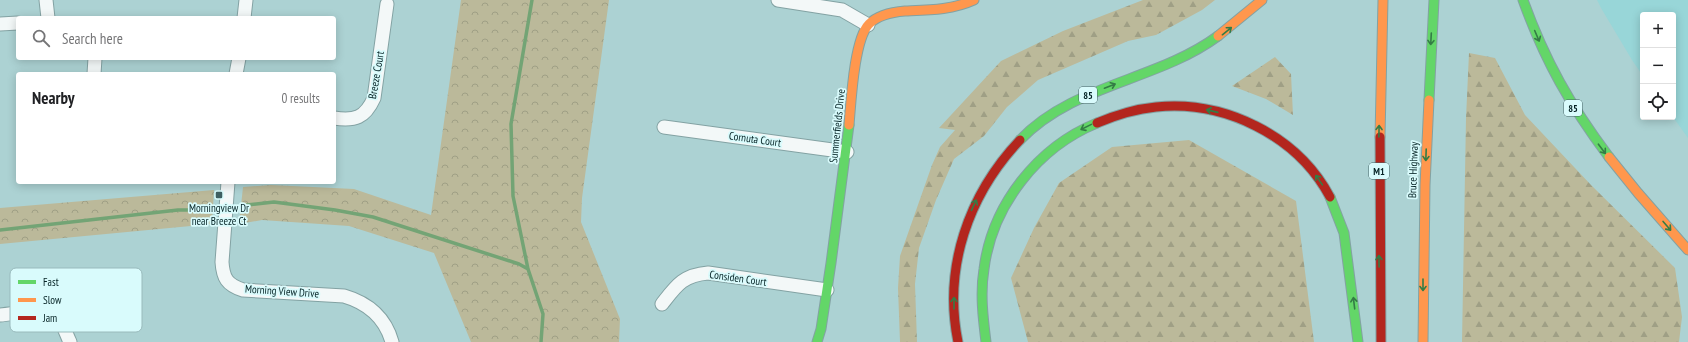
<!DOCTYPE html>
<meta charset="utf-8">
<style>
:root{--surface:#fff;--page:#f2f2f2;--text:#202124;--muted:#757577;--line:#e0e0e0}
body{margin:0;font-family:"PT Sans Narrow",sans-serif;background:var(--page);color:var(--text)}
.controls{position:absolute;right:12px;top:12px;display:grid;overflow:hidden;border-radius:4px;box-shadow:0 2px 10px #0003}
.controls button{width:36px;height:36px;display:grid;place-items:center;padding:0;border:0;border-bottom:1px solid var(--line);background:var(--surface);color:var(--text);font:20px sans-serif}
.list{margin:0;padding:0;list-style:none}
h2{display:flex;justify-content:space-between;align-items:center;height:52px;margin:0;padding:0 16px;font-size:17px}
h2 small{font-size:13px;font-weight:400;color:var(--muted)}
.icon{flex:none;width:22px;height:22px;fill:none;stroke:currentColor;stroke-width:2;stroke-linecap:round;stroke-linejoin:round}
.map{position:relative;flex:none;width:1688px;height:342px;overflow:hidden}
.search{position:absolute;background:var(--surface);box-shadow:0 2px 10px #0003;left:16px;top:16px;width:320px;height:44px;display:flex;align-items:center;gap:10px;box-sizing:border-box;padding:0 14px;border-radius:4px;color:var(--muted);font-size:15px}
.panel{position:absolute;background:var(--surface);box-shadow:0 2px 10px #0003;left:16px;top:72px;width:320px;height:112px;border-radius:4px}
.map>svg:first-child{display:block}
.built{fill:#98d6d8}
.forest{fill:url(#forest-firs)}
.park{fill:url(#park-crowns)}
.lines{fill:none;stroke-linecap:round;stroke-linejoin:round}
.stream{stroke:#73a475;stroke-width:3.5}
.street-casing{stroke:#83a2a3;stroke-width:15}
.fast-casing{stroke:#83a2a3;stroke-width:11}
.slow-casing{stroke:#83a2a3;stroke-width:11}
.jam-casing{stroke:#83a2a3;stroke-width:11}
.street{stroke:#f3f8f8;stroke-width:13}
.fast{stroke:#63d668;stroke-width:9}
.slow{stroke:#ff974d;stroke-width:9}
.jam{stroke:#b3261e;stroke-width:9}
.oneway{stroke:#347c46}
.poi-dot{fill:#3f6062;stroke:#d9fbfc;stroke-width:1.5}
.labels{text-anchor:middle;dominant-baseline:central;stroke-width:3.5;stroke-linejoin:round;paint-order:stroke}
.shield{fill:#d9fbfc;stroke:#456466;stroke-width:1}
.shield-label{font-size:10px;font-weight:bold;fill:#052325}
.street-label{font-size:11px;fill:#052325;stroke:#d9fbfc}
.poi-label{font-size:11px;fill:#052325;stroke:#d9fbfc}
.key{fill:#d9fbfc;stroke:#99babc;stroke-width:1}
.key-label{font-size:11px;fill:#052325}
</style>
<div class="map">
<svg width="1688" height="342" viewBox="0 0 1688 342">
<defs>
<pattern id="forest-firs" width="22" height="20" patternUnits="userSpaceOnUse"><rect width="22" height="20" fill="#bbb99a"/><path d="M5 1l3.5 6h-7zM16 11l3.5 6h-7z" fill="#9f9f85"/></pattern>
<pattern id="park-crowns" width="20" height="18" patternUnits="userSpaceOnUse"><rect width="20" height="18" fill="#bbb99a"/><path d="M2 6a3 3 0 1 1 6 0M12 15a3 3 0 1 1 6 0" fill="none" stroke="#9f9f85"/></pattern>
</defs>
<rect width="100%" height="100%" fill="#acd2d3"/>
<path class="built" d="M1597 0H1688V138L1673 117V15H1643V76L1632 60 1601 8Z"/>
<path class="forest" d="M1143 0H1215L1202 10 1156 35 1128 41 1038 80 1007 107 984 136 954 159 936 200 919 248 915 284 917 342H900L898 288 900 256 932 165 940 147 955 130 939 128 1001 61 1063 31Z
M1469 53 1495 58 1525 115 1591 185 1675 268 1682 317 1679 342H1462L1466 118Z
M1275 57 1291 74 1293 115 1266 99 1232 86Z
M1189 140 1296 201 1314 342H1028L1011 278 1034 228 1059 183 1112 147Z"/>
<path class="park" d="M461 0H609L582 198 581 222 620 319 619 342H471L434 253 349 226 262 220 239 224 243 187 271 185 354 189 431 215Z
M214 190 212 224 0 244V208Z"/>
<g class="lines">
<path class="stream" d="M532 0 511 124 513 196 528 269 543 314 541 342
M247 205 274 202 335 210 373 217 519 264 528 269
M0 230 178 210H206"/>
<defs>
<path id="street" d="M46 0 48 18
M778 0 842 10 868 25
M244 18 246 0
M0 24 18 23
M94 74 95 58
M236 74 239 58
M334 118C355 121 365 118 374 98L387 4
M664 127 847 152
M228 182 222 262C223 278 227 285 243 290L344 296C368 303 385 317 392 342
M662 304C676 286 683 275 708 273L827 290
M0 315C16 314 43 305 56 317 63 322 66 334 70 342"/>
<path id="fast" d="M1523 0C1545 61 1570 105 1609 157
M1429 100 1434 0
M1020 140C1073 84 1157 81 1218 36
M1330 197 1344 233 1358 342
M817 342 821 329 831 263 849 125
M986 342C983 318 980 293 984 269 992 205 1038 147 1097 123"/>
<path id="slow" d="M1218 36 1262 0
M849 125C851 103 854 39 869 24 878 15 893 12 905 11 930 10 952 10 974 0
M1380 137 1383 0
M1609 157 1638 193 1688 250
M1423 342 1425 185 1429 100"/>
<path id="jam" d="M1097 123C1116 115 1135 109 1156 107 1224 100 1297 135 1330 197
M1380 137 1381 342
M958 342C943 268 968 195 1020 140"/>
</defs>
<use href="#street" class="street-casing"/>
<use href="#fast" class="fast-casing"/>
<use href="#slow" class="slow-casing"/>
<use href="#jam" class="jam-casing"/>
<use href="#street" class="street"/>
<use href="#fast" class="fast"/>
<use href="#slow" class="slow"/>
<use href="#jam" class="jam"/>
</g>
<defs><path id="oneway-shaft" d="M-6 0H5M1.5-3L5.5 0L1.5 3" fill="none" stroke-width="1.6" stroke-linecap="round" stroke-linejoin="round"/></defs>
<g class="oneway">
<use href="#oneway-shaft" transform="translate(1227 31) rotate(-39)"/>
<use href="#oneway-shaft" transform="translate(1537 36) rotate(67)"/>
<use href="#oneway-shaft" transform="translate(1431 39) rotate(93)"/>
<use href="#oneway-shaft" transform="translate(1110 86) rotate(-21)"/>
<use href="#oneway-shaft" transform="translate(1212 111) rotate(-167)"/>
<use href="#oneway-shaft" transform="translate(1086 127) rotate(154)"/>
<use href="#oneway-shaft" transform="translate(1379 131) rotate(-89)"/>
<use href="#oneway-shaft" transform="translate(1602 149) rotate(53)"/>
<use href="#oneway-shaft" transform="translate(1426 155) rotate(92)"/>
<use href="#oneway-shaft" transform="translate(1319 180) rotate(-125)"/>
<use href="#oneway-shaft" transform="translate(974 205) rotate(-65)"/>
<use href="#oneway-shaft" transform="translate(1667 226) rotate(49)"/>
<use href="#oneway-shaft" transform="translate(1379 261) rotate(-91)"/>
<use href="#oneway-shaft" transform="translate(1423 285) rotate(90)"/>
<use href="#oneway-shaft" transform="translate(954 303) rotate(-90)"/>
<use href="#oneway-shaft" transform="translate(1354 303) rotate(-97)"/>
</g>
<rect class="poi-dot" x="215" y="191" width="8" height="8" rx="2"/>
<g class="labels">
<g class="shield">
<rect x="1079" y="87" width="18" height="16" rx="3"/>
<rect x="1564" y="100" width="18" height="16" rx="3"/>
<rect x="1369" y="163" width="20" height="16" rx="3"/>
</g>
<g class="shield-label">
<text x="1088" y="95">85</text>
<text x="1573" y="108">85</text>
<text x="1379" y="171">M1</text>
</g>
<g class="street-label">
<text transform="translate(376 75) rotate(-80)">Breeze Court</text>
<text transform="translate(837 126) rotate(-84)">Summerfields Drive</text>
<text transform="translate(755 139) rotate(8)">Cornuta Court</text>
<text transform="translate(1413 170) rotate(-88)">Bruce Highway</text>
<text transform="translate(738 278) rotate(8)">Considen Court</text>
<text transform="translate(282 291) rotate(4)">Morning View Drive</text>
</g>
<g class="poi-label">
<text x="219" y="208">Morningview Dr<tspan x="219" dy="13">near Breeze Ct</tspan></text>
</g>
</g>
<rect x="10" y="268" width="132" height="64" rx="6" class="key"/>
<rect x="18" y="280" width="18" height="4" fill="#63d668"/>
<rect x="18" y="298" width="18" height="4" fill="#ff974d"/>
<rect x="18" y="316" width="18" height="4" fill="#b3261e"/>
<g class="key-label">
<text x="43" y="286">Fast</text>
<text x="43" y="304">Slow</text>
<text x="43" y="322">Jam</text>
</g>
</svg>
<div class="controls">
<button>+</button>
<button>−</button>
<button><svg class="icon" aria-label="locate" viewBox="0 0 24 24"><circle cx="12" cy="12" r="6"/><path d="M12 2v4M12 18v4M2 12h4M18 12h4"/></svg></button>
</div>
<div class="search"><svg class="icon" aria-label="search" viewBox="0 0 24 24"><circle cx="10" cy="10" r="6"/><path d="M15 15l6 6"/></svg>Search here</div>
<section class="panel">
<h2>Nearby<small>0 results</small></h2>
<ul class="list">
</ul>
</section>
</div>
